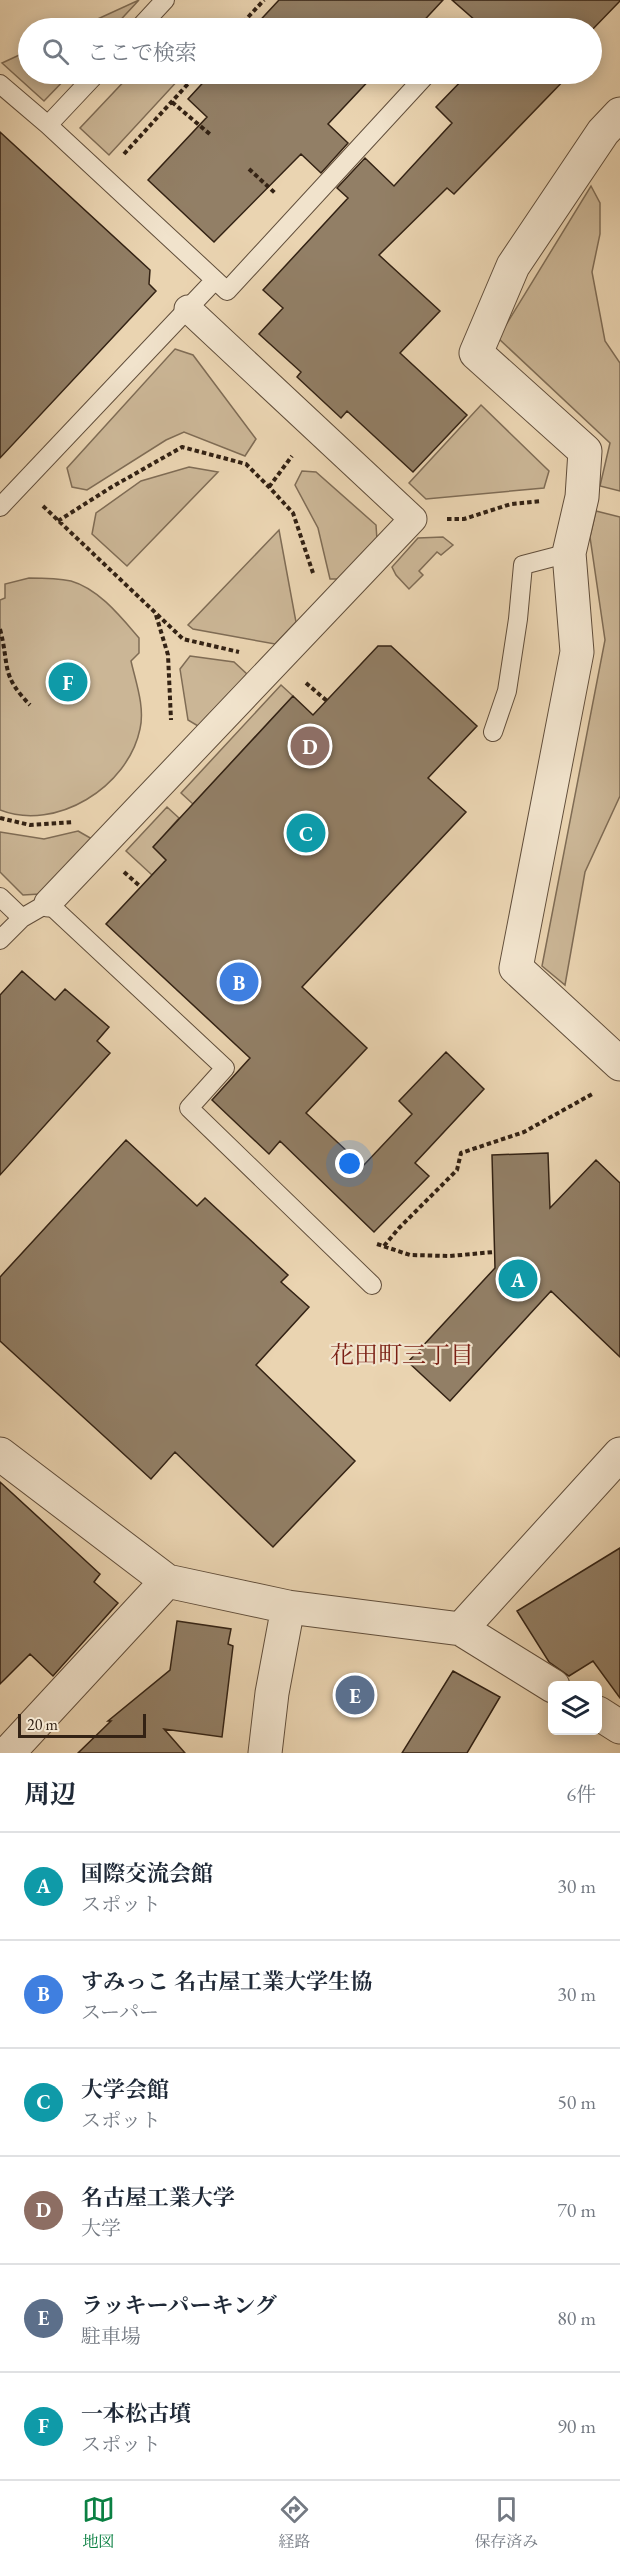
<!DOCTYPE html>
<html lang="ja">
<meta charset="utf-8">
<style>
:root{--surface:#fff;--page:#f6f6f7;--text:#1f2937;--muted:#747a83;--line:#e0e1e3;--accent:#0b8043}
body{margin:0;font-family:"EB Garamond","Noto Serif JP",serif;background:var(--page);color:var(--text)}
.controls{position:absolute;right:18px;bottom:18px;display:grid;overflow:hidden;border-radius:9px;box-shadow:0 3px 15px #0003}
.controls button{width:54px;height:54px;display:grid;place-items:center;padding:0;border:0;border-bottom:2px solid var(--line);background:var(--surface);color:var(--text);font:30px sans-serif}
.scale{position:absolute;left:18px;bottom:15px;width:128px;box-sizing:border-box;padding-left:6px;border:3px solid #332214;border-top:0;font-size:16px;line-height:21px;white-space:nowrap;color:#332214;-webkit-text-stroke:4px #f1e3cc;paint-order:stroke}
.you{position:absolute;left:350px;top:1164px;width:21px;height:21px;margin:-15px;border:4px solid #fff;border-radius:50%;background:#1a73e8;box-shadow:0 0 0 9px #1a73e833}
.badge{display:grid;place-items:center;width:39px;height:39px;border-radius:50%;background:var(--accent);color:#fff;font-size:20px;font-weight:700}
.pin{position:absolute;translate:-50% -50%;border:3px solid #fff;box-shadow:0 2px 6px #0006}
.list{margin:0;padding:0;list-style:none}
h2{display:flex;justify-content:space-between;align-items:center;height:78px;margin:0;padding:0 24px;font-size:26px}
h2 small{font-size:20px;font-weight:400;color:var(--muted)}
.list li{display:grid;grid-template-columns:39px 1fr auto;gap:18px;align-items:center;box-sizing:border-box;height:108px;padding:0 24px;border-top:2px solid var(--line)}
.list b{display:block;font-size:22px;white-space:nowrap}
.list p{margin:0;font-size:20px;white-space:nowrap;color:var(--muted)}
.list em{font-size:20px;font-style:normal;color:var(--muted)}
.icon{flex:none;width:33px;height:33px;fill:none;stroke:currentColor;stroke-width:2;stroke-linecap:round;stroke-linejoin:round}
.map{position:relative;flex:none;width:620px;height:1753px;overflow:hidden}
.search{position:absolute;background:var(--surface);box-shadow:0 3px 15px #0003;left:18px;right:18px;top:18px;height:66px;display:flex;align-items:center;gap:15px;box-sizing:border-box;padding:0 21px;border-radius:33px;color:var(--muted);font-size:22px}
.sheet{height:726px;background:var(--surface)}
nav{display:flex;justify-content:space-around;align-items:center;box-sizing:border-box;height:84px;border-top:2px solid var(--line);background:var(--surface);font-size:16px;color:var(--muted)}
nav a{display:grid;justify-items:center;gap:3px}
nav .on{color:var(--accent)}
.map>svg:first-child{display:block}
.green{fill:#cbb696;stroke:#7f6c55;stroke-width:1.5}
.building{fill:#927f66;stroke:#332214;stroke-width:1.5}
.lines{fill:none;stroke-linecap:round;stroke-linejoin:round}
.service-casing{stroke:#614e3b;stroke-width:20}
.pedestrian-casing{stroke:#614e3b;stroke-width:29}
.minor-casing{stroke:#614e3b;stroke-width:35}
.path{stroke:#332214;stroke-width:4;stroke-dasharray:4.5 3;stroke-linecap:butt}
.service{stroke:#f1e3cc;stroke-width:18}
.pedestrian{stroke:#f1e3cc;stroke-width:27}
.minor{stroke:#f1e3cc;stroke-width:33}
.labels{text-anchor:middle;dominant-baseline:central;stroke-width:4.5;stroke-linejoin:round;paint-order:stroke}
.neighbourhood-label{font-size:24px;fill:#7a1f14;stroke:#f1e3cc}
</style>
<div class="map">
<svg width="620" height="1753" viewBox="0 0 620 1753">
<rect width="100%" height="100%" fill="#ead4b1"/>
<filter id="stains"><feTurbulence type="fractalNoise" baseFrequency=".00333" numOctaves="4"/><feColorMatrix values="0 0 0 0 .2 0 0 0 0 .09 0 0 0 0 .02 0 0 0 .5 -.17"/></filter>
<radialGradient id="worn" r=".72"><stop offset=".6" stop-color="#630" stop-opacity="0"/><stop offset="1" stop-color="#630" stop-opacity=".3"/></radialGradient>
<path class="green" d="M139 0 113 28H78Z
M28 51V74H70L44 101 2 63Z
M131 74H179L182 76 109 155 80 128Z
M591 186 600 203V234L592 272 605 341 620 363V491L600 486 610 443 498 338Z
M175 349 193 355 256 439 245 456 184 432 166 440 87 490 72 487 67 468Z
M481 405 549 471 544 488 426 499 409 483Z
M189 467 218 472 127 566 92 534 96 513 141 481Z
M302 471 316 472 376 525 377 540 338 579H330L318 528 295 485Z
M596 511 620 517V796L585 872 565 985 542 966 605 640 590 537Z
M279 530 296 622 275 644 193 629 188 625Z
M443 537 453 545 441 555 437 552 419 571 423 575 409 589 396 575 392 567 418 538Z
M29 578C43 578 57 578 71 581 99 589 121 617 139 638V653L131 661C136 683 145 707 140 729 128 787 56 832 0 810V600L5 598V584Z
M190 656 234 662 247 674 198 726 188 720 180 669Z
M281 685 293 696 193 804 181 793Z
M167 807 179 818 154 847 167 860 152 875 126 851Z
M78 831 92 839 40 894 23 895 0 872V832L44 839Z"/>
<path class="building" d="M279 0H443L417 28H253Z
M452 0H620V1L591 31V28H484Z
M211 74H375L328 124 348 143 321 173 301 154 214 242 148 180 207 117 188 99Z
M468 74H570L454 194 447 188 379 255 440 311 400 353 467 415 413 472 347 411 341 418 297 377 301 372 259 334 283 308 263 290 348 198 337 188 365 158 394 186 452 123 436 107Z
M0 132 150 270 149 284 156 291 0 458Z
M378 646H391L477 726 428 778 466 812 302 987 367 1048 306 1113 363 1166 412 1114 399 1101 446 1052 484 1089 415 1163 429 1176 374 1232 280 1141 269 1154 212 1100 250 1058 106 924 166 860 153 847 293 696 313 715Z
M22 971 55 1000 65 989 109 1027 97 1041 110 1053 0 1175V995Z
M126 1140 197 1206 205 1198 288 1275 281 1282 309 1307 256 1365 355 1461 273 1547 175 1452 151 1479 0 1341V1277Z
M548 1153 550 1208 596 1160 620 1183V1357L551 1291 450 1401 408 1362 495 1268 492 1155Z
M0 1482 100 1574 94 1582 118 1603 53 1676 30 1654 0 1684Z
M620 1548V1698L593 1661 569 1676 549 1662 517 1611Z
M177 1621 231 1629 228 1644 233 1646 222 1737 164 1729 185 1753H78L111 1721H108L170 1670Z
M453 1671 500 1697 467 1753H402Z"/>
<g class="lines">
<defs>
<path id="service" d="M139 28 165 0
M0 84 48 125 227 291 427 74
M48 125 96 74
M0 507 214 281
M493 732 507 691 518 619 523 565 569 553
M0 897 22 918
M0 940 22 918 48 903 225 1068 189 1108 372 1285"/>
<path id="pedestrian" d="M48 903 413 519 188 309"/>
<path id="minor" d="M620 114 603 132 513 266 476 353 585 451 582 497 569 553 577 652 516 968 620 1064
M0 1454 167 1581 288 1607 461 1629 553 1686
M461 1629 620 1454
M598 1713 620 1727
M8 1753 167 1581
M265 1753 272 1693 288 1607"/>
</defs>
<use href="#service" class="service-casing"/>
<use href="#pedestrian" class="pedestrian-casing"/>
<use href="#minor" class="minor-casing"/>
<path class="path" d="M238 28 264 0
M172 102 212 136
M124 154 197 74
M249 169 275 193
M269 487 292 456
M43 506 183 639 239 652
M447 519H464L511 504 542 501
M58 521 110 488 182 447 246 464 269 487 293 513 313 573
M156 615 168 655 171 720
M0 629C10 667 0 674 30 705
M306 683 327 701
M0 818 30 825 74 822
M124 872 141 887
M377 1244 410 1255 450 1256 494 1252
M384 1246 399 1228 457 1170 461 1153 524 1132 594 1093"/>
<use href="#service" class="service"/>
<use href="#pedestrian" class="pedestrian"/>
<use href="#minor" class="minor"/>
</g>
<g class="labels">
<g class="neighbourhood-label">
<text x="402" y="1354">花田町三丁目</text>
</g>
</g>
<rect width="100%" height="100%" filter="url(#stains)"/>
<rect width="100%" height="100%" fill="url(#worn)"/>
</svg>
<div class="controls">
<button><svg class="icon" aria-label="layers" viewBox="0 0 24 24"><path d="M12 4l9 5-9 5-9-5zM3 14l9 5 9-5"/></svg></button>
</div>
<div class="scale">20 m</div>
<div class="you"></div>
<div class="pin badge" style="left:518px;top:1279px;background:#0f9aa8">A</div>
<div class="pin badge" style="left:239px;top:982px;background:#3f7fe0">B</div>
<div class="pin badge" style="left:306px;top:833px;background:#0f9aa8">C</div>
<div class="pin badge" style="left:310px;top:746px;background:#8d6e63">D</div>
<div class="pin badge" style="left:355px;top:1695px;background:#5c6f8a">E</div>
<div class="pin badge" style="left:68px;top:682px;background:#0f9aa8">F</div>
<div class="search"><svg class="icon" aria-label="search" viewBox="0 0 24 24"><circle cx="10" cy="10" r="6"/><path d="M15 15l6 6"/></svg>ここで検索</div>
</div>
<section class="sheet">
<h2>周辺<small>6件</small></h2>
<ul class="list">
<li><span class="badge" style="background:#0f9aa8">A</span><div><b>国際交流会館</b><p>スポット</p></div><em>30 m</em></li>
<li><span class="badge" style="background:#3f7fe0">B</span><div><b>すみっこ 名古屋工業大学生協</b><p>スーパー</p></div><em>30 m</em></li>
<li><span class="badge" style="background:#0f9aa8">C</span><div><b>大学会館</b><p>スポット</p></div><em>50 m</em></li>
<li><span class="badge" style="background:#8d6e63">D</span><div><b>名古屋工業大学</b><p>大学</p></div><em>70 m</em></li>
<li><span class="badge" style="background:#5c6f8a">E</span><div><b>ラッキーパーキング</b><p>駐車場</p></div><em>80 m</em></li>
<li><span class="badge" style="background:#0f9aa8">F</span><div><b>一本松古墳</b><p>スポット</p></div><em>90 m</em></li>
</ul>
</section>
<nav>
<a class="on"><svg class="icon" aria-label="map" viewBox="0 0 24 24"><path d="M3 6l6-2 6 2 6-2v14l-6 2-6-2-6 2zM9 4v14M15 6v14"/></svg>地図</a>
<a><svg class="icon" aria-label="directions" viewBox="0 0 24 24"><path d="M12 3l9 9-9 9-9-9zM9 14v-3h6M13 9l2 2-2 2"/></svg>経路</a>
<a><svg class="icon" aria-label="saved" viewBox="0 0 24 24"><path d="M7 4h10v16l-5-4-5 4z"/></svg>保存済み</a>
</nav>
